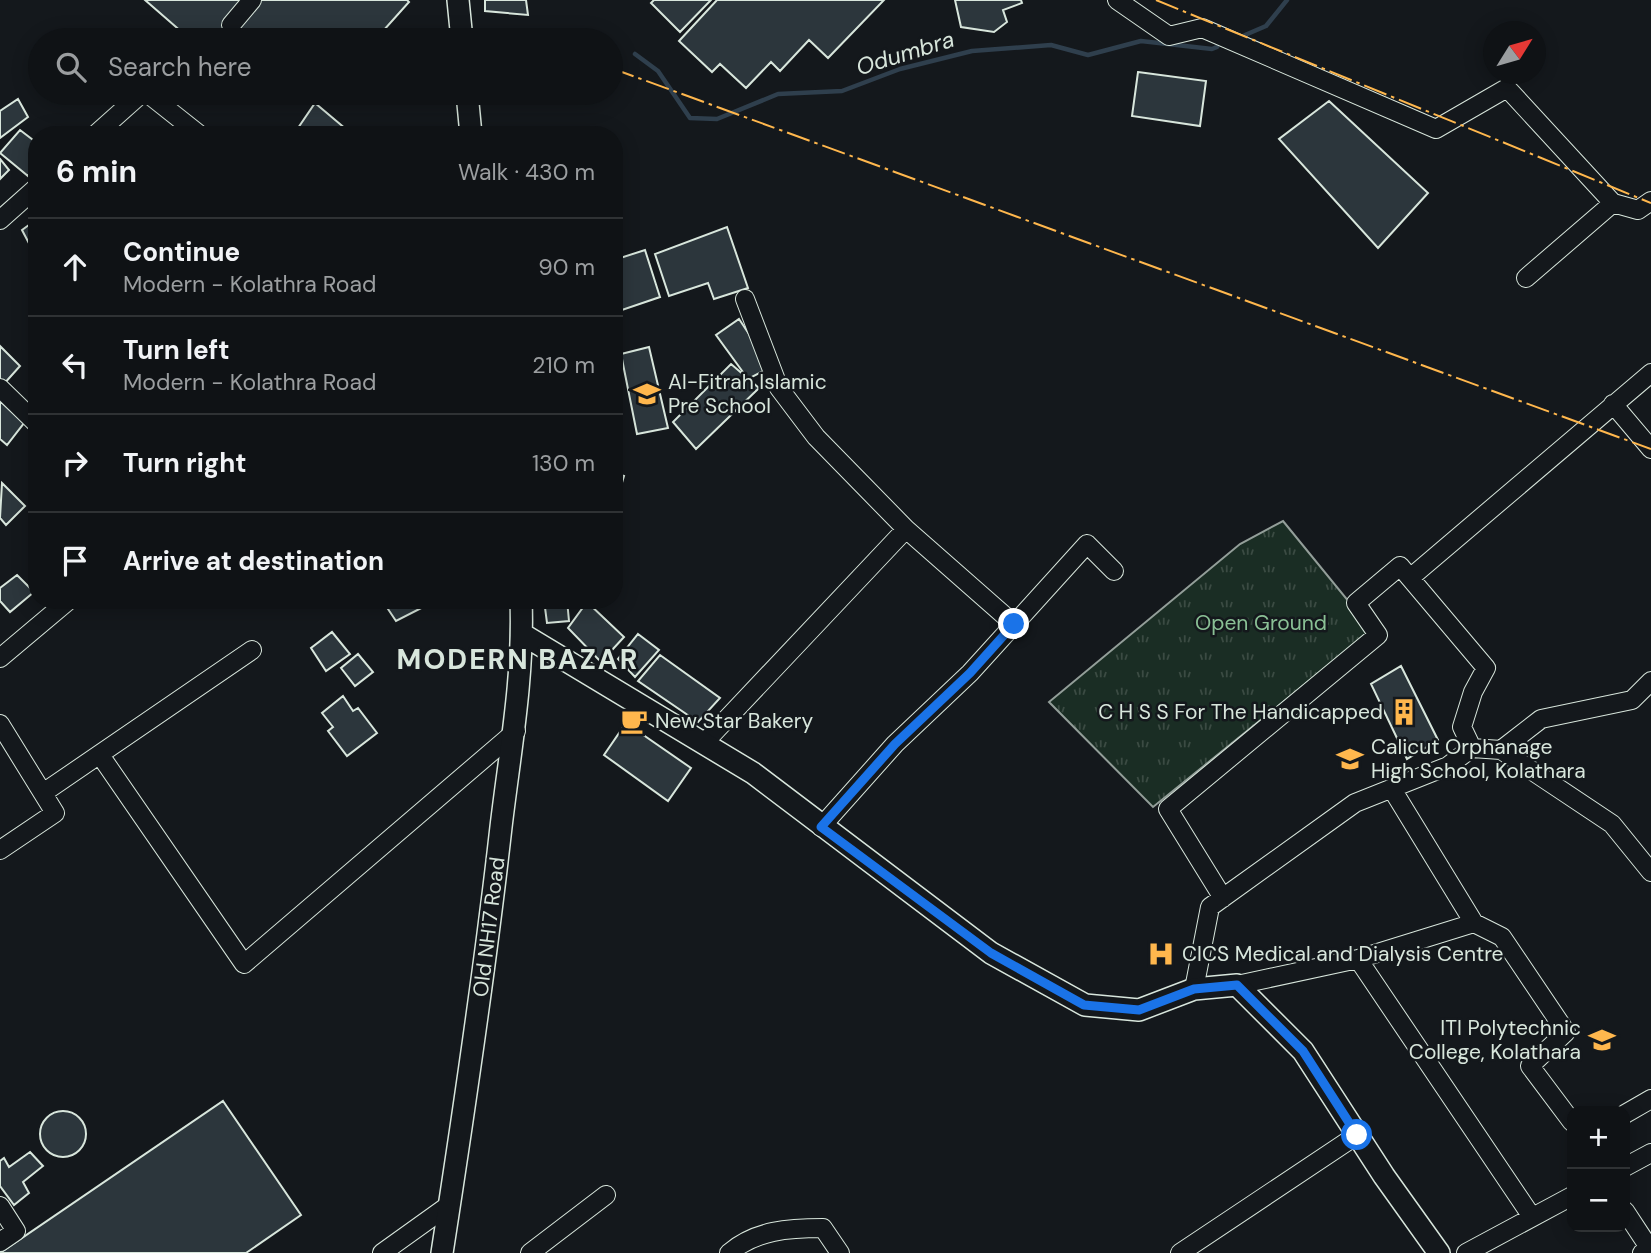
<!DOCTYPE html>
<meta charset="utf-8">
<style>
:root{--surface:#0f1215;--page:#181b1e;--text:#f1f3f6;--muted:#9b9ea0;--line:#2f3234}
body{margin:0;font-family:"DM Sans",sans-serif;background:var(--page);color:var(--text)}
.controls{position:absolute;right:21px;bottom:21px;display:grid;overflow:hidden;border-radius:14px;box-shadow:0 4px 18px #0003}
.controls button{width:63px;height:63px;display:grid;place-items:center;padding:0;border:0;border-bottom:2px solid var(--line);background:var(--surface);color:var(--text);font:35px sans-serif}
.compass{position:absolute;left:1483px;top:21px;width:63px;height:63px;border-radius:50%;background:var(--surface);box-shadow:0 4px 18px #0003;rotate:53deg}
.stop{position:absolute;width:21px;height:21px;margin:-16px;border:5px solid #1a73e8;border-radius:50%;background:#fff}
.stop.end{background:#1a73e8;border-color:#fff;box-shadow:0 2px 7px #0008}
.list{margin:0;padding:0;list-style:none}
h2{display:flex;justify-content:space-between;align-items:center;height:91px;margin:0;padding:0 28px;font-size:30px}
h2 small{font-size:23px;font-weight:400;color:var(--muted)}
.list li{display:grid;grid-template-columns:46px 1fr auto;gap:21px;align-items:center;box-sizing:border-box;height:98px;padding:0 28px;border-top:2px solid var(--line)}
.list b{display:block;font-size:26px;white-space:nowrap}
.list p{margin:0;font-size:23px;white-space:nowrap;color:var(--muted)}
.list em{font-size:23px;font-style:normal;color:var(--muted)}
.icon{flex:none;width:38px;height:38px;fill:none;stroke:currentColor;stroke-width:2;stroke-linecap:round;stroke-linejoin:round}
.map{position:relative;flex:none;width:1651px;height:1253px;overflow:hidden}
.search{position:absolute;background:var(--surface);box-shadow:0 4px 18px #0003;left:28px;top:28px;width:595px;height:77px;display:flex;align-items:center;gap:18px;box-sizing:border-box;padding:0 24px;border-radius:38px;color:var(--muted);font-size:26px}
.panel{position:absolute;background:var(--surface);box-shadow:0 4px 18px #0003;left:28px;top:126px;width:595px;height:483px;border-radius:28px}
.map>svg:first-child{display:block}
.park{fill:url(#park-tufts);stroke:#939e99;stroke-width:2}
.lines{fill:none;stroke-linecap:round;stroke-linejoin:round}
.stream{stroke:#2f3f4d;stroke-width:4.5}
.building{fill:#2c363c;stroke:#d8e6dc;stroke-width:2}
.minor-casing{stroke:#d8e6dc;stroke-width:20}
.major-casing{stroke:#d8e6dc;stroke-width:24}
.minor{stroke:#14181c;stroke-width:18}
.major{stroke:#14181c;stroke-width:21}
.power{stroke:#ffb74d;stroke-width:2;stroke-dasharray:24 5 3.5 5;stroke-linecap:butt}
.route{stroke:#1a73e8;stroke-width:9}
.labels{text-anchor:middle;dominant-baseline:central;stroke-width:5;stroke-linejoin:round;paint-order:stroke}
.poi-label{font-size:21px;fill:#d8e6dc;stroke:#14181c;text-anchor:start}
.park-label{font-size:21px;fill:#8ac095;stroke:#14181c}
.street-label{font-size:21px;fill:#d8e6dc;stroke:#14181c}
.water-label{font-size:23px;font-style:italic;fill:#d8e6dc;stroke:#14181c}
.district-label{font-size:28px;font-weight:bold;letter-spacing:2px;fill:#d8e6dc;stroke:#14181c}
</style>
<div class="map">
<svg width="1651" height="1253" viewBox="0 0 1651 1253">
<defs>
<pattern id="park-tufts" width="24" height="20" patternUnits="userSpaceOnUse" patternTransform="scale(1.75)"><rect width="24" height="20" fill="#1a2d24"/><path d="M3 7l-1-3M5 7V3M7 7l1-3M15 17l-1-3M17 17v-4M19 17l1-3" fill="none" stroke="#3b4b43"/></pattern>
</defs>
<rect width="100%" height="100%" fill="#14181c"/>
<path class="park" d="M1283 521 1372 630 1153 807 1049 702 1240 544Z"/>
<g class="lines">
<path class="stream" d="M1245 35 1266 26 1287 0
M635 54 658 71 690 118 717 119 778 94 842 91 900 69 972 51 1051 45 1088 55 1141 41 1212 49 1217 47"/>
</g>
<path class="building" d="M145 0H407L409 2 375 40H191Z
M485 0H526L528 15 485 11Z
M654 0H711L680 32 651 3Z
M717 0H884L828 58 809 40 780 71 771 62 746 88 720 64 712 72 679 41Z
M955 0H1021L1022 3 1003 10 1007 22 994 32 961 27Z
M1138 72 1206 81 1200 126 1132 116Z
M18 99 28 117 0 138V111Z
M1329 101 1428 193 1378 248 1279 139Z
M315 103 353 135H299L296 131Z
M20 130 37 143V165L28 176 0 153Z
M0 159 9 170 0 179Z
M33 222 37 226V248L33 251 22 230Z
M727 227 748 288 714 299 708 283 669 296 655 254Z
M645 250 660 297 619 311 614 295V260Z
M739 319 771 367 748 379 716 335Z
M0 346 20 366 3 385 0 382Z
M649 347 668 428 637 434 621 354Z
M614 356 620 392H614Z
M731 364 759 388 696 449 673 422Z
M0 401 24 423 7 445 0 439Z
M614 473 624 476 615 507H614Z
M2 483 25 506 6 525 0 518Z
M17 575 34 592 10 612 0 601V588Z
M382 600H437L396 621Z
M544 600H567L569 621 547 623Z
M587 602 624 637 601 662 568 628Z
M332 632 350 654 326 671 311 648Z
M638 634 659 650 635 677 618 659Z
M358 654 373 672 355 686 341 668Z
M660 655 720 698 698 722 638 681Z
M1401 666 1438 740 1407 759 1371 684Z
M343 696 353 711 358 708 377 733 347 756 328 731 333 727 322 713Z
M626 723 691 768 668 801 604 755Z
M223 1101 301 1215 246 1253H0Z
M40 1134a23 23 0 1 1 46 0a23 23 0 1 1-46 0Z
M30 1152 43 1166 23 1182 29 1193 14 1205 0 1186V1161L4 1158 9 1167Z"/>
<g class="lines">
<defs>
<path id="minor" d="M1117 0 1169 36 1202 28 1436 129 1507 88 1613 203 1638 210 1651 201
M231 25 252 0
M147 93 200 135
M95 135 142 93
M0 220 37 187
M1526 278 1613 203
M745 299 779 388 816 437 906 529
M0 388 37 424
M1613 404 1651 449
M0 658 69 600
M0 724 55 813 0 850
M704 743 906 529 1014 624
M1472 748 1501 750 1541 719 1632 700 1651 681
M1501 750 1612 824 1651 872
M100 755 244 964 516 731
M1392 789 1474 923
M43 793 252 650
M821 827 895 744 970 673 1087 544 1114 571
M1223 898 1168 809 1378 635 1356 603 1400 566 1410 578
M1358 959 1532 1217
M1237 985 1358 959 1474 923 1502 937 1566 1032 1530 1066 1572 1122
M1194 989 1210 907 1355 803 1448 766 1472 748 1462 727 1473 692 1486 668 1410 578 1651 373
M1625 1114 1651 1099
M1625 1167 1651 1153
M0 1206 16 1231 0 1242
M1625 1211 1650 1249 1642 1253
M382 1253 449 1205
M530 1253 606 1195
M729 1253C756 1230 789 1228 823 1228L840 1253
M1180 1253 1357 1135
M1466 1253 1572 1196"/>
<path id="major" d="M458 0 462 40
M467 93 471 135
M522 634 753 773 991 953 1085 1005 1139 1010 1194 989 1237 985 1303 1051 1384 1176 1439 1253
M442 1253C464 1111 485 970 501 827 510 751 524 677 521 600"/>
</defs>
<use href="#minor" class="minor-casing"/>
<use href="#major" class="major-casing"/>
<use href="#minor" class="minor"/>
<use href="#major" class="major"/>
<path class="power" d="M1156 0 1651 203
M611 68 1651 449"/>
</g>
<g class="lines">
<path class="route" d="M1014 624 970 673 895 744 821 827 991 953 1084 1005 1139 1010 1194 989 1237 985 1303 1051 1357 1135"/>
</g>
<defs>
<symbol id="school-bare" viewBox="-9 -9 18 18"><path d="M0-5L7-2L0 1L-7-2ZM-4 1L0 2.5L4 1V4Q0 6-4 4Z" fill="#ffb74d" stroke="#14181c" stroke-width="2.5" paint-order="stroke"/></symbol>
<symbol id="building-bare" viewBox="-9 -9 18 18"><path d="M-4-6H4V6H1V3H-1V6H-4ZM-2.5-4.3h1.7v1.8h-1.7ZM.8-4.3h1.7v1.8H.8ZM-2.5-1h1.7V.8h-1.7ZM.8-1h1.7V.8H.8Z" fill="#ffb74d" stroke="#14181c" stroke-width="2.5" paint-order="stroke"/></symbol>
<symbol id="cafe-bare" viewBox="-9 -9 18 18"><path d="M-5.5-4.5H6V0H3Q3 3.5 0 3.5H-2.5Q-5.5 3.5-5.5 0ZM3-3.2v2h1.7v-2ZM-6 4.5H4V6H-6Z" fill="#ffb74d" stroke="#14181c" stroke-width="2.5" paint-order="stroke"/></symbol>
<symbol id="hospital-bare" viewBox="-9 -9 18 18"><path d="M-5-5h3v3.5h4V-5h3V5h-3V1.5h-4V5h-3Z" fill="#ffb74d" stroke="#14181c" stroke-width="2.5" paint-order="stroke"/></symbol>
<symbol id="university-bare" viewBox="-9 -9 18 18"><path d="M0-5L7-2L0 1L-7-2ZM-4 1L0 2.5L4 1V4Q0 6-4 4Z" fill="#ffb74d" stroke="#14181c" stroke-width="2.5" paint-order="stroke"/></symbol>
</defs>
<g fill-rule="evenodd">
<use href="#school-bare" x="628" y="375" width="38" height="38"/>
<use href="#building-bare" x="1385" y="693" width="38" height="38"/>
<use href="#cafe-bare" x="615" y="702" width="38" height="38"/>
<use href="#school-bare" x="1331" y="740" width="38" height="38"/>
<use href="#hospital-bare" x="1142" y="935" width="38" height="38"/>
<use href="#university-bare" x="1583" y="1021" width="38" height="38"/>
</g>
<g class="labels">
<g class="poi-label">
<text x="668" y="382">Al-Fitrah Islamic<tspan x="668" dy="24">Pre School</tspan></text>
<text x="1383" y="712" text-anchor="end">C H S S For The Handicapped</text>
<text x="655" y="721">New Star Bakery</text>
<text x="1371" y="747">Calicut Orphanage<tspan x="1371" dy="24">High School, Kolathara</tspan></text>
<text x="1182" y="954">CICS Medical and Dialysis Centre</text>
<text x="1581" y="1028" text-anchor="end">ITI Polytechnic<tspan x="1581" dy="24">College, Kolathara</tspan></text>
</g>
<g class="park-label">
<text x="1261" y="623">Open Ground</text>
</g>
<g class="street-label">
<text transform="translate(489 927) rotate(-83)">Old NH17 Road</text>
</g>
<g class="water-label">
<text transform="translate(905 53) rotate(-17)">Odumbra</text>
</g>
<g class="district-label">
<text x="518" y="659">MODERN BAZAR</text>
</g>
</g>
</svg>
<div class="controls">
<button>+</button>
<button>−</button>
</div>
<svg class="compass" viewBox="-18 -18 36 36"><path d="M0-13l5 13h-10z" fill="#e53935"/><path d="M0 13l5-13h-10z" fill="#9b9ea0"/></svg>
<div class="stop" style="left:1357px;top:1135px"></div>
<div class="stop end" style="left:1014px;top:624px"></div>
<div class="search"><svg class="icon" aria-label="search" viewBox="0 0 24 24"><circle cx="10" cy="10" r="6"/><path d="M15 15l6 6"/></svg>Search here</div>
<section class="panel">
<h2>6 min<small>Walk · 430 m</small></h2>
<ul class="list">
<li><svg class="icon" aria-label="ahead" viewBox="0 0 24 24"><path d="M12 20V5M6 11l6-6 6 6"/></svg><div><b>Continue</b><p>Modern - Kolathra Road</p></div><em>90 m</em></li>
<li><svg class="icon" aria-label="left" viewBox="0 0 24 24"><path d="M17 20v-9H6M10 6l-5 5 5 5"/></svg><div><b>Turn left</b><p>Modern - Kolathra Road</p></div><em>210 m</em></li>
<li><svg class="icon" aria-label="right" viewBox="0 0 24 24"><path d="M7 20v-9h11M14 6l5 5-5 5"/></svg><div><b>Turn right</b></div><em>130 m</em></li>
<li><svg class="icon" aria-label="arrive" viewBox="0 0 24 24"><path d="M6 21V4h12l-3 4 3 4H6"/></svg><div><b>Arrive at destination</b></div></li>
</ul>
</section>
</div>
